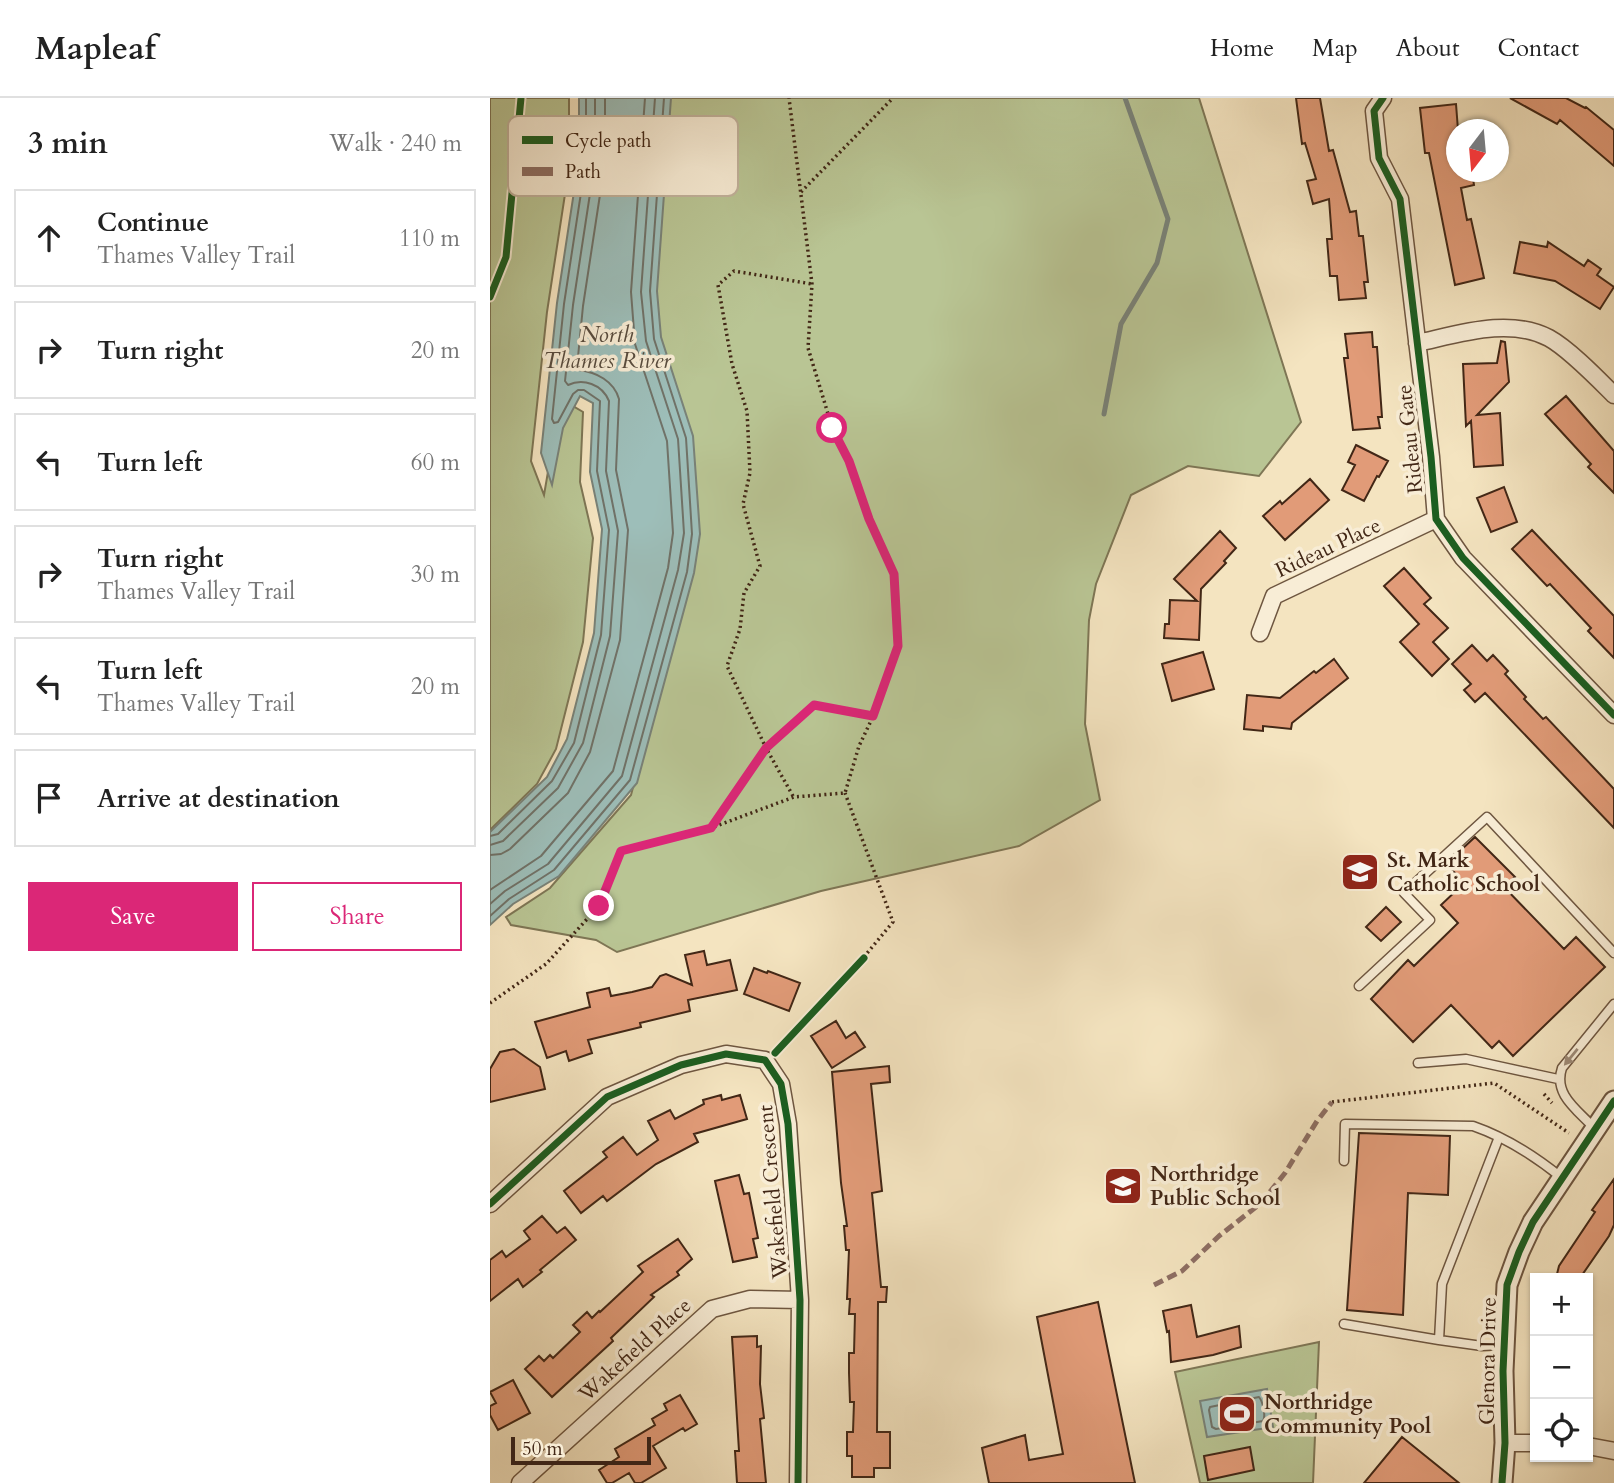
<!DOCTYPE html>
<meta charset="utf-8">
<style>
:root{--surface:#fff;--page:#f2f2f2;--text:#222;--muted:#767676;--line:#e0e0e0;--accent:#db2777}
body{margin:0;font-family:Cardo,serif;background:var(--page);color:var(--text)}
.controls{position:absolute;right:21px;bottom:21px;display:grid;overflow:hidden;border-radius:0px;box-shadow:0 2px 5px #0004}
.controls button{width:63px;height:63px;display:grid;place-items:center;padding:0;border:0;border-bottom:2px solid var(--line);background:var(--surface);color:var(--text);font:35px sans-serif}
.compass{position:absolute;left:956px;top:21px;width:63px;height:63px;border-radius:50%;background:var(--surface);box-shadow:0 2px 5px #0004;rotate:196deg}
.scale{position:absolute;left:21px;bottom:18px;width:140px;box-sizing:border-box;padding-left:7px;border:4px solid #422716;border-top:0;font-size:19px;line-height:24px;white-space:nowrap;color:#422716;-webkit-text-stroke:5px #f8edd6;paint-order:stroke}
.stop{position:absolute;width:21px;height:21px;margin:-16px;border:5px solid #db2777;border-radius:50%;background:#fff}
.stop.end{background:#db2777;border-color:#fff;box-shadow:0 2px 7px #0008}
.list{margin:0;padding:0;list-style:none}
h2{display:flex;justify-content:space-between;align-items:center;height:91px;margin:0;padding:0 28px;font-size:30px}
h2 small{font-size:23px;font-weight:400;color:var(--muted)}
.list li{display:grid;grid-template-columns:46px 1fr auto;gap:21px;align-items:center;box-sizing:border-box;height:98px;margin:0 14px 14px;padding:0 14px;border:2px solid var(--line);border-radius:0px}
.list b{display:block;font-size:26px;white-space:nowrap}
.list p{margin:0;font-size:23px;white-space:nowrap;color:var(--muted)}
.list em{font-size:23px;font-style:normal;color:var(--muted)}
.actions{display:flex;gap:14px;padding:21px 28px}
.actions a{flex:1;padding:16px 0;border:2px solid var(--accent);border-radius:0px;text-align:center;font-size:24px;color:var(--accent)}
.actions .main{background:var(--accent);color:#fff}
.icon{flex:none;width:38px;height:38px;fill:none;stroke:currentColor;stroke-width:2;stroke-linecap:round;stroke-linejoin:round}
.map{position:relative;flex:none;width:1124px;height:1385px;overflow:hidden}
header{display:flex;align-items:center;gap:42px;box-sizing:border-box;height:98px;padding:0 35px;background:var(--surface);border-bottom:2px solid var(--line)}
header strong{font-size:33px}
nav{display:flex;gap:38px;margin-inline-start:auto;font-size:24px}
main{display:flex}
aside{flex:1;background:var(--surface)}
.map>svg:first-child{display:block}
.green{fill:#b9c594;stroke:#7e7655;stroke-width:2}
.water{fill:#9dbeb9;stroke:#798278;stroke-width:2}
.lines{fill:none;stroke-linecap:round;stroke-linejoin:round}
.shore{stroke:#707268;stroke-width:2}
.stream{stroke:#798278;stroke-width:5}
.building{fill:#e19b78;stroke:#422716;stroke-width:2}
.service-casing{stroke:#6e5640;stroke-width:11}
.minor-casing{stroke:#6e5640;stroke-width:19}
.tertiary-casing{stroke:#6e5640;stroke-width:23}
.path{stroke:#422716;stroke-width:3.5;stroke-dasharray:2 3.5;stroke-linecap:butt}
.service{stroke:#f8edd6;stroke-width:8}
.minor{stroke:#f8edd6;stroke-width:16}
.tertiary{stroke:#f8edd6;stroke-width:19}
.quiet{stroke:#8d6e63;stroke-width:5;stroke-dasharray:10 5;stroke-linecap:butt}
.cycleway-casing{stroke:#f8edd6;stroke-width:11}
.cycleway{stroke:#1b5e20;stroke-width:7}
.oneway{fill:#9d8a76}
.route{stroke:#db2777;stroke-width:9}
.labels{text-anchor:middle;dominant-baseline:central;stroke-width:7;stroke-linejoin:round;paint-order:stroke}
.street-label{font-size:21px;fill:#422716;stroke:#f8edd6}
.poi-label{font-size:21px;font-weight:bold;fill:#422716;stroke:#f8edd6;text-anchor:start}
.water-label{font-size:23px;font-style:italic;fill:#594d3f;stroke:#f8edd6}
.key{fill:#f8edd6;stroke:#c1b29c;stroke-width:2}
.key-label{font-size:19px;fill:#422716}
</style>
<header>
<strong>Mapleaf</strong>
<nav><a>Home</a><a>Map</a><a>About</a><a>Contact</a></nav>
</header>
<main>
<aside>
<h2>3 min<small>Walk · 240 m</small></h2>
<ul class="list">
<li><svg class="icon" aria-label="ahead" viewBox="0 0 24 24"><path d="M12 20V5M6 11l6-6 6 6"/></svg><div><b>Continue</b><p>Thames Valley Trail</p></div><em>110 m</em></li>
<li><svg class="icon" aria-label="right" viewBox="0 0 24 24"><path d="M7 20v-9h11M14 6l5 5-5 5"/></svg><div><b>Turn right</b></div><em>20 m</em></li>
<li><svg class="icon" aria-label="left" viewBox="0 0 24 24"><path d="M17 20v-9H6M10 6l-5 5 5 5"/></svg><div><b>Turn left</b></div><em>60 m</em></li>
<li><svg class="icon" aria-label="right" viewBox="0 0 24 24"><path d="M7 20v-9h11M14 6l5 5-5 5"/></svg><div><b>Turn right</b><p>Thames Valley Trail</p></div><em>30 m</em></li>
<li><svg class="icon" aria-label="left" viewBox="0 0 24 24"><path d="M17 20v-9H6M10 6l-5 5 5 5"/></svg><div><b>Turn left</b><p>Thames Valley Trail</p></div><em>20 m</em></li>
<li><svg class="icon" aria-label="arrive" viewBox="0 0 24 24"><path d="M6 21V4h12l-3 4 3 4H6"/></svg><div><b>Arrive at destination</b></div></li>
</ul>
<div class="actions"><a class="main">Save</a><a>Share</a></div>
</aside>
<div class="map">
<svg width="1124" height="1385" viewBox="0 0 1124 1385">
<rect width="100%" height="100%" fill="#f4e4c0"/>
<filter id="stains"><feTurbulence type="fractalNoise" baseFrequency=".00286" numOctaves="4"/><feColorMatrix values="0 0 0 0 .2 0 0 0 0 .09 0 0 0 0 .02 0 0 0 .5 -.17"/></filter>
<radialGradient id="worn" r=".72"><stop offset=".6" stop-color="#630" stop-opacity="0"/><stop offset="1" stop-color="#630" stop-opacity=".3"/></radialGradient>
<path class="green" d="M0 0H79V70L57 214 41 363 54 397 64 339 81 307 93 314 90 384 103 440 93 544 66 651 47 686 0 732Z
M175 0H709L811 324 769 378 698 368 641 397 606 486 599 522 595 626 610 702 529 748 331 793 127 854 106 842 21 827 16 819 60 790 141 697 196 485 164 247Z
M829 1244 823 1385H710L685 1274Z"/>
<path class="water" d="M89 0H181L167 193 171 239 203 338 210 436 204 475 147 685 69 778 23 806 0 827V734L57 679 77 641 104 535 112 431 100 374 103 305 90 298 73 330 62 387 51 355 67 205 89 61Z
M777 1291 783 1329 717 1339 710 1303Z"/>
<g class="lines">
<path class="shore" d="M0 738 8 736 62 683 84 645 111 537 119 432 107 373 110 303 94 292H88L83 296 68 324 64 325 62 321 74 206 96 62V0
M0 747 13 743 68 690 93 645 120 538 128 433 116 373 119 303C112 286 93 280 78 287L75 283 83 207 105 63V0
M0 757 11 756 20 751 78 695 100 654 130 542 138 432 126 372 129 301C124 283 106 274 89 272L87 269 93 208 115 64V0
M0 792 51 758 123 673 178 470 183 435 177 343 145 246 141 194 155 0
M0 806 15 793 58 766 132 678 188 472 194 435 188 341 156 243 151 194 165 0
M0 818 19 801 64 772 140 682 197 474 202 436 196 340 164 241 160 193 174 0
M769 1299C773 1304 776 1318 773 1323L726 1331 722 1329 719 1312 720 1309Z"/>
<path class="stream" d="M614 316 631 226 667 165 678 121 635 0"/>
</g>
<path class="building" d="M806 0H830L839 53 843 52 860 114 866 113 869 138H873L878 184H874L876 200 849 202 847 178H840L837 141H842L839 101 823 106 817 83 826 81 815 45 812 46Z
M1020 0H1076L1095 10 1096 9 1124 32V68L1070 22 1067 26Z
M966 6 968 32H967V74H982L984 87 971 90 977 122 981 121 994 180 965 187 939 55H935L930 10Z
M1030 144 1057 149 1058 144 1094 168 1098 162 1111 171 1107 177 1124 189 1110 211 1065 183 1024 175Z
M882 234 883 249H887L892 319H888L890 330 863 332 854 260H858L855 236Z
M1011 243 1015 244 1019 284 987 317 1010 315 1013 367 984 369 981 323 976 328 973 266 1007 265Z
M1076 298 1124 353V395L1098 369 1101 366 1055 316Z
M866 347 898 363 889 379 887 378 874 403 852 392 865 367 858 364Z
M820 381 839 402 795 442 773 418 790 403 792 406Z
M1014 389 1027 424 1001 434 987 400Z
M1042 432 1124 518V560L1098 533 1101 530 1060 486 1057 488 1022 451Z
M730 433 746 450 734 463 736 465 711 491 709 542 674 540 675 526H679L680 502 707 503 684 481Z
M914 470 941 500 934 506 958 530 943 544 959 561 942 578 910 544 929 526 894 488Z
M982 547 997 563 1003 557 1018 573 1015 576 1036 599 1034 601 1053 621 1056 619 1124 691V730L995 595 985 604 974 592 981 586 962 566Z
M713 554 724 591 682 603 672 566Z
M844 561 858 580 802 625 801 631 773 628V633L754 631 757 597 790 600 824 573 826 575Z
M985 739 1025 779 1014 789 1074 851 1086 839 1115 869 1023 958 1009 943 1002 950 961 907 923 944 881 901 918 862 924 868 968 825 951 807 969 790 964 785 969 779 956 766Z
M896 809 911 824 891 843 876 829Z
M214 853 217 867 240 862 247 892 198 902 200 913 150 925 151 929 98 942 102 955 79 963 76 953 57 960 45 924 100 909 97 895 119 890 121 898 142 894 162 889 170 878 176 876 202 887 195 857Z
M264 870 277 875 278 873 310 885 299 913 254 896Z
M346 923 356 940 365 934 375 949 342 970 321 938Z
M24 951 50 969 55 991 0 1004V971L10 954Z
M399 968 400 984 381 986 392 1093 382 1095 391 1189H397L396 1204H388L387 1334H400V1370H384V1379H362V1358H357V1334H363L364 1304H360L359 1275V1255H364L365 1216H359L360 1201H357L359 1152H356L354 1128H357L351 1085 342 974Z
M231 997 232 1002 250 997 257 1021 204 1036 208 1044 166 1066 117 1103 113 1098 91 1115 74 1093 117 1059 113 1054 133 1039 147 1057 168 1042 158 1023 180 1012 185 1021 214 1006 213 1002Z
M869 1035 960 1038 958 1097 918 1095 913 1217 857 1212Z
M249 1077 254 1096 259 1095 268 1140 263 1141 267 1159 243 1164 225 1083Z
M1124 1081V1127L1119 1138 1090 1180H1066L1069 1168 1105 1114 1102 1112Z
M52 1118 67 1135 75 1129 86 1142 50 1172 52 1174 33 1189 28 1181 0 1203V1162L12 1153 16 1159 40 1141 34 1133Z
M188 1141 202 1161 187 1174 189 1177 161 1197 164 1199 121 1240 123 1243 62 1299 35 1271 49 1258 54 1263 60 1257 63 1260 90 1234 83 1227 97 1214 102 1220 109 1213 110 1214 153 1174 148 1168Z
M608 1204 645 1385H499L492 1350 535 1337 539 1362 573 1356 547 1219Z
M701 1207 707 1239 749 1228 751 1249 723 1257 681 1264 679 1233 677 1234 673 1213Z
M267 1238V1249L271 1248 270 1286 274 1320 270 1321 276 1385H247L245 1353H249L242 1239Z
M23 1282 40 1315 8 1332 0 1317V1308L6 1305 0 1294Z
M190 1297 207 1326 195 1333 193 1330 163 1348 176 1370 151 1385H145L139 1375 122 1385H117L109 1372 129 1359 125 1351 165 1327 162 1321 177 1312 174 1306Z
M912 1339 969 1385H874Z
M760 1349 764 1372 718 1382 714 1358Z"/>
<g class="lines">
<defs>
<path id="service" d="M869 888 940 822 914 795 997 719 1124 855
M928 965 976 961 1068 981
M1105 1031C1088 1012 1063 997 1072 970L1124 906
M1009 1039 952 1186 949 1242 992 1248 1012 1247
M854 1063 855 1026 983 1028C1015 1039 1046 1059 1072 1080
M854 1226 949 1242"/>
<path id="minor" d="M893 0 884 13 889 60 910 101 941 359 946 421 973 460 1124 617
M927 245C969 236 1019 219 1059 240 1079 251 1108 281 1124 297
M770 535 784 498 946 421
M0 1106 117 999 191 967 236 956 275 962 291 986 298 1026 310 1202 308 1385
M1015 1345H1045
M1098 1348 1124 1353
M30 1385 222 1211 260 1201 310 1202"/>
<path id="tertiary" d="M1012 1385 1015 1345 1013 1273 1017 1187 1029 1154 1043 1124 1124 1003"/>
</defs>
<use href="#service" class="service-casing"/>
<use href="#minor" class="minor-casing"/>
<use href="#tertiary" class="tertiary-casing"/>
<path class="path" d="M311 94 403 0
M303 698 276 650 324 607 383 618
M223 728 276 650 237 568 250 531 254 495 270 468 253 406 260 375 257 313 242 266 228 187 244 173 322 186
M0 905 56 866 109 808 131 753 221 730 304 699 355 695 369 648 390 604 408 548 404 476 379 421 359 363 342 329 318 250 322 186 299 0
M288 952 368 866 403 824 355 695
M1054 996 1062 1005
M842 1004 1004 985 1079 1035"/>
<use href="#service" class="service"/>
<use href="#minor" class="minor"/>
<use href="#tertiary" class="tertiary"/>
<path class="quiet" d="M664 1187 692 1173 729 1138 771 1105 795 1075 827 1023 842 1004"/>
<defs>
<path id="cycleway" d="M893 0 884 13 889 60 910 101 941 359 946 421 973 460 1124 617
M0 199 16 159 31 0
M285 955 374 860
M0 1106 117 999 191 967 236 956 275 962 291 986 298 1026 310 1202 308 1385
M1012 1385 1015 1345 1013 1273 1017 1187 1029 1154 1043 1124 1124 1003"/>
</defs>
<use href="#cycleway" class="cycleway-casing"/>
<use href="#cycleway" class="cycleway"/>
</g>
<defs><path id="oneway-solid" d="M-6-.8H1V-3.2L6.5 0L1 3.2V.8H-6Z" transform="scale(1.75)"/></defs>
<use class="oneway" href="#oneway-solid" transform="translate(1081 959) rotate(129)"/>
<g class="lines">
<path class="route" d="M109 808 131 753 221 730 276 650 324 607 383 618 408 548 404 476 379 421 359 363 342 330"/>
</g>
<defs>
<symbol id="school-square" viewBox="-11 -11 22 22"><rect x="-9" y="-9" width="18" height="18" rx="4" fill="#8f2418" stroke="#f8edd6"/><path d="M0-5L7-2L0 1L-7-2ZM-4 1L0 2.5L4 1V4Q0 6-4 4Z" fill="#fff"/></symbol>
<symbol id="stadium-square" viewBox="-11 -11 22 22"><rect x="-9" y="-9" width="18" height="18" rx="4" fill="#8f2418" stroke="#f8edd6"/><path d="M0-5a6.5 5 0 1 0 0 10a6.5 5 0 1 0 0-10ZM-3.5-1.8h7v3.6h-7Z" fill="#fff"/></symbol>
</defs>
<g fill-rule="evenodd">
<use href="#school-square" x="848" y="752" width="44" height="44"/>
<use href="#school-square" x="611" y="1066" width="44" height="44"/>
<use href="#stadium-square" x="725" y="1294" width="44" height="44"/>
</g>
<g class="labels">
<g class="street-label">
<text transform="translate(920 341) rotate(-96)">Rideau Gate</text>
<text transform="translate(838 450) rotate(-25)">Rideau Place</text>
<text transform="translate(283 1094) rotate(-95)">Wakefield Crescent</text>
<text transform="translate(145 1252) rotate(-42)">Wakefield Place</text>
<text transform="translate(998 1263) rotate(-89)">Glenora Drive</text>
</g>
<g class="poi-label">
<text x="897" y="762">St. Mark<tspan x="897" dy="24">Catholic School</tspan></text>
<text x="660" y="1076">Northridge<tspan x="660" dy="24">Public School</tspan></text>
<text x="774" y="1304">Northridge<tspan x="774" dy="24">Community Pool</tspan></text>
</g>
<g class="water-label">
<text x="117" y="236">North<tspan x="117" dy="26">Thames River</tspan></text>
</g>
</g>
<rect x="18" y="18" width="230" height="80" rx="10" class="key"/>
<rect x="32" y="38" width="31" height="8" fill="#1b5e20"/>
<rect x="32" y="69" width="31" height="9" fill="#8d6e63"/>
<g class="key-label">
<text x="75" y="49">Cycle path</text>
<text x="75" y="80">Path</text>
</g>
<rect width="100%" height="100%" filter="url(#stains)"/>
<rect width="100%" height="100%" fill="url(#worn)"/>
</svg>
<div class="controls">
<button>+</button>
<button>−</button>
<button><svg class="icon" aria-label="locate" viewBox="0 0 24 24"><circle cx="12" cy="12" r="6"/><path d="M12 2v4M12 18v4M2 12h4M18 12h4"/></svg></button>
</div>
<svg class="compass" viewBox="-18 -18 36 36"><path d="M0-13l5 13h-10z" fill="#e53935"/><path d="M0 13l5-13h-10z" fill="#767676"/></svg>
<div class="scale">50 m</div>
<div class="stop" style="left:342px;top:330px"></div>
<div class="stop end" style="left:109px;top:808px"></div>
</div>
</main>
